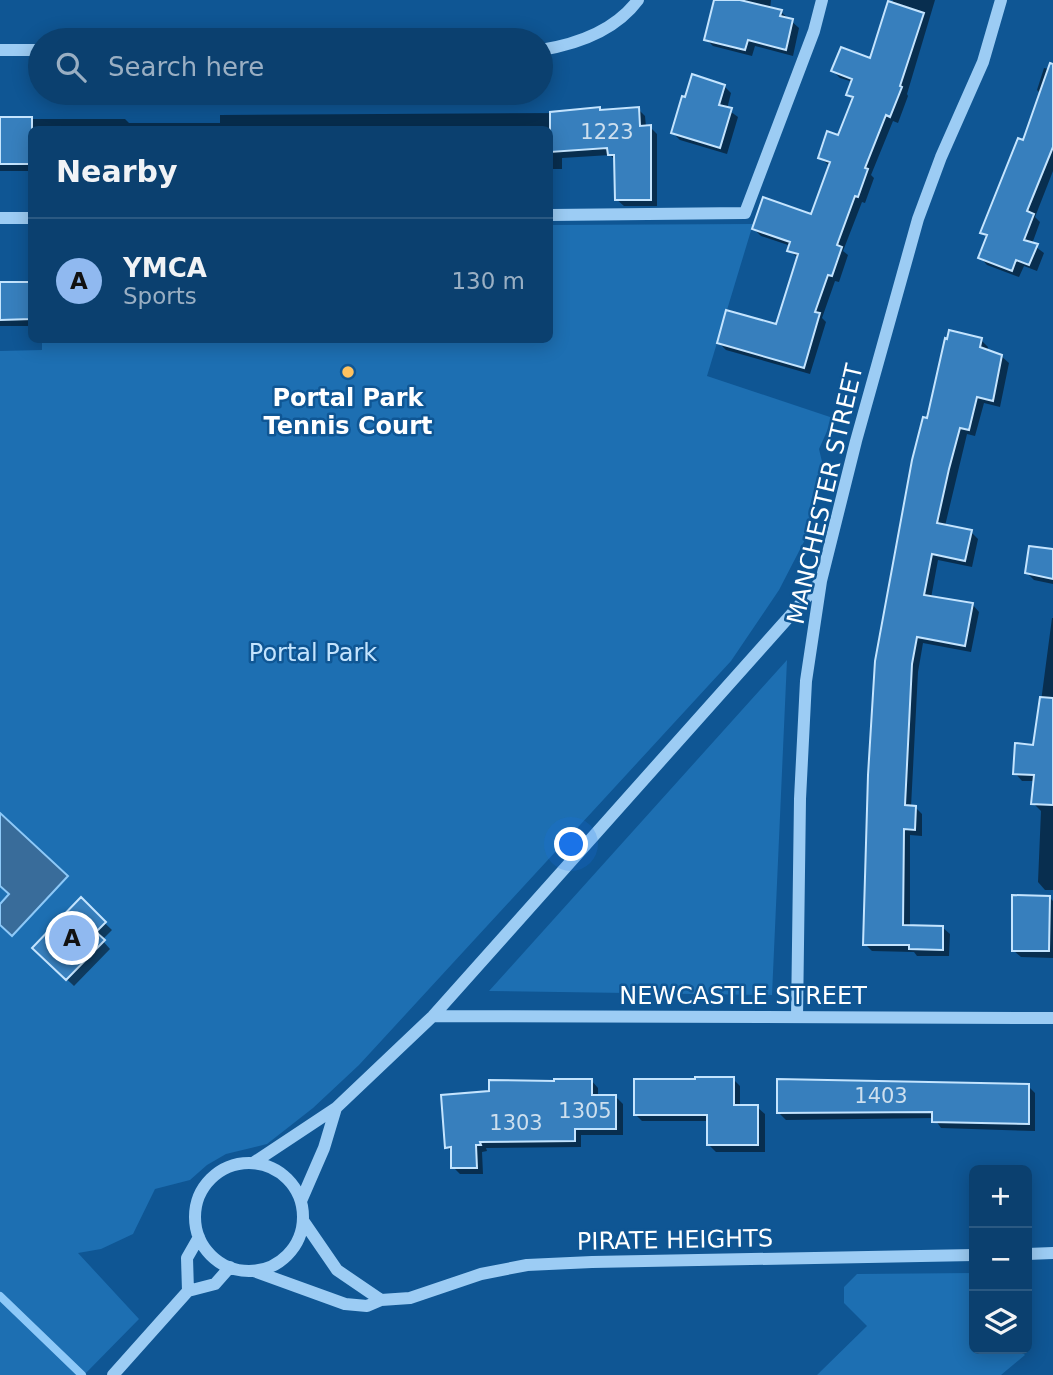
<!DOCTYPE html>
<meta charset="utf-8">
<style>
:root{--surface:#0b406f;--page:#194b77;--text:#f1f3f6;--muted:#9aafc3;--line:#2b5982;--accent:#90b9f0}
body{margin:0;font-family:"DejaVu Sans",sans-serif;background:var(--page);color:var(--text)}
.controls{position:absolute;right:21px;bottom:21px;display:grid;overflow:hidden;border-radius:10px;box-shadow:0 4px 18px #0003}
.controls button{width:63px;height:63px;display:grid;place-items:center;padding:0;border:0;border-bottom:2px solid var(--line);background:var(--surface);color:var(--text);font:35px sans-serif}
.you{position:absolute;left:572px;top:845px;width:24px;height:24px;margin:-18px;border:5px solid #fff;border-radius:50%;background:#1a73e8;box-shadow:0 0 0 10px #1a73e833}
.badge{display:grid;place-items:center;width:46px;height:46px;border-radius:50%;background:var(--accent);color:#111;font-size:23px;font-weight:700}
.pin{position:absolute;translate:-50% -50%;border:4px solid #fff;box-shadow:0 2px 7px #0006}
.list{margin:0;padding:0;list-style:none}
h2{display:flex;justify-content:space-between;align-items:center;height:91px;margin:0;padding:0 28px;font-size:30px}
h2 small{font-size:23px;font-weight:400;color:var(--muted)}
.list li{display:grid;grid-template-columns:46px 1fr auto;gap:21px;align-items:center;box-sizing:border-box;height:126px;padding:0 28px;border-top:2px solid var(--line)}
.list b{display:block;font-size:26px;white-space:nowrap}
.list p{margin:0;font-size:23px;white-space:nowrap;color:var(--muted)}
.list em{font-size:23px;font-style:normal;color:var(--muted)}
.icon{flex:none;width:38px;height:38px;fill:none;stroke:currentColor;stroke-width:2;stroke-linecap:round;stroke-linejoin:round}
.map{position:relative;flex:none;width:1053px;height:1375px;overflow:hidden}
.search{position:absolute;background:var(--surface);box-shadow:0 4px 18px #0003;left:28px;top:28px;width:525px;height:77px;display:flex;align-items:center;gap:18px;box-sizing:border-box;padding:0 24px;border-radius:38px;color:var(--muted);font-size:26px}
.panel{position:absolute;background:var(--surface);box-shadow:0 4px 18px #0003;left:28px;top:126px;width:525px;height:217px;border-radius:10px}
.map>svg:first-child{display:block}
.green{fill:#1d6fb2}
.water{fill:#396c9a;stroke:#8ec9f8;stroke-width:2}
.shadow{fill:#0007}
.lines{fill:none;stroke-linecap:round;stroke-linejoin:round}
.stream{stroke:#8ec9f8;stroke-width:8}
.building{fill:#377fbd;stroke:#c4e4fe;stroke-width:2}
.minor{stroke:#9cccf4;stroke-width:12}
.poi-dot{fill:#ffc25f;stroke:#0f5694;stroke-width:2.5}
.labels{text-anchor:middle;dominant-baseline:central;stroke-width:5;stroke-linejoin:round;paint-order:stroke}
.number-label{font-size:21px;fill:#cddfee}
.poi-label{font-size:24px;font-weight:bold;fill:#fff;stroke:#0f5694}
.street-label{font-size:24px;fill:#fff;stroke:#0f5694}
.park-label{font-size:24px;fill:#c4e4fe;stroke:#0f5694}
</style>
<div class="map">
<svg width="1053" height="1375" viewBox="0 0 1053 1375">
<rect width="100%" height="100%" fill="#0f5694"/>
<path class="green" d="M753 224 707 376 833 418 819 449 823 466 810 530 779 590 731 661 359 1065 313 1108 267 1144 226 1154 207 1165 190 1180 155 1189 133 1234 101 1249 78 1253 139 1319 84 1375H0V351L42 350V340H550V225Z
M787 660 772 995 489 991Z
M974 1273V1349H1018L1025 1355 1001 1375H817L867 1326 844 1303V1287L857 1274Z"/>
<path class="water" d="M0 813 68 876 12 936 0 925V904L9 894 0 886Z"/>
<path class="shadow" d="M716 0H771L770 9 781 12 799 28 793 56 755 46 752 56 713 46 706 39Z
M893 0H935L907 94 908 96 898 123 893 121 871 175 874 178 865 203 862 202 843 251 848 255 839 282 835 281 822 318 826 322 810 374 726 350 719 343 777 327 798 258 789 250 791 246 761 236 754 229 812 216 830 166 820 158 839 138 854 100 848 94 853 82 840 78 833 71 871 61Z
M1044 68 1053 70V171L1035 217 1040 222 1032 244 1044 253 1037 271 1024 266 1019 277 987 265 980 257 988 237 983 232 1024 142 1041 94 1037 90Z
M724 86 731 93 727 109 738 117 727 154 680 140 673 133Z
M599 109 602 112 638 109 645 116 646 127H650L657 134V206H624L616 199V161L610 155 562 158V169H550V130H32V171H0V119H125L129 123H220V115L568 113Z
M0 284H32V326H0Z
M981 340 988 347 987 351 1001 356 1009 363 1000 407 984 403 975 436 967 434 945 526 971 532 978 539 972 567 938 560 931 598 972 604 979 612 971 652 923 643 918 672 911 807H915L922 814V836L910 835V927H942L950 934 949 956H917L914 952 872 951 865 944 928 420Z
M1053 551V584L1034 580 1026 572Z
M1052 618H1053V890H1045L1038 882 1041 811 1033 803 1035 781H1022L1015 773 1035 747Z
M1049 897 1053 901V958L1021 957 1013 950Z
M81 900 112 930 102 940 110 949 74 986 34 948Z
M733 1079 740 1086V1107H757L765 1114V1152H716L709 1145V1121H642L635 1114Z
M591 1080 598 1088V1097H616L623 1104V1135H581V1147L486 1148 487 1151 482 1152 483 1174H460L453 1167V1153L447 1147Z
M1028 1086 1035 1093V1131L941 1128 934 1118 786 1120 779 1113Z"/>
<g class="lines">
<path class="stream" d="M0 1296 82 1375"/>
</g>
<path class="building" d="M714 0H740L782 10 780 16 793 19 786 50 748 40 745 50 704 40Z
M888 1 924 13 900 86 902 87 890 117 886 115 865 168 868 169 858 197 855 196 837 245 842 247 832 276 828 275 815 312 820 313 804 368 717 343 726 310 776 324 798 254 787 251 790 242 752 229 763 197 811 214 830 162 818 158 827 131 838 135 853 97 846 95 852 79 831 71 841 47 870 58Z
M1050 63 1053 64V147L1027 211 1034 214 1024 240 1038 244 1029 265 1016 260 1012 271 978 258 987 235 980 233 1018 138 1023 140Z
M692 74 725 85 719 105 732 108 720 148 671 133 682 96 685 97Z
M600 107V110L639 107 640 126 651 125V200H615L614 155H608L607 148 550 152V112Z
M0 117H32V164H0Z
M0 282H32V319L0 320Z
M949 330 982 338 980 347 1002 355 993 401 977 397 969 430 960 428 949 469 937 523 972 530 965 561 932 554 924 595 973 603 965 646 917 637 912 664 905 805 916 806 915 830 904 829 903 925 943 926V950L909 949V945H863L868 775 875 661 912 460 923 417 927 418 945 338 947 339Z
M1029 546 1053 549V579L1025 573Z
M1040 697 1053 698V805L1031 804 1034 775 1013 774 1015 743 1033 745Z
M1012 895 1050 896 1049 951H1012Z
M81 897 106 922 96 932 105 940 66 980 32 948Z
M695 1077H734V1105H758V1145H707V1115H634V1079H695Z
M554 1079H592V1095H616V1129H575V1141L480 1142 481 1145H476L477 1168H451V1147L445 1148 441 1095 489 1091V1080L554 1081Z
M777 1079 1029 1084V1124L932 1122V1112L777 1113Z"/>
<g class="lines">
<path class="minor" d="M0 50H40
M541 50C578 44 615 31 638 0
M550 215 745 213 814 31 822 0
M0 218H32
M433 1016 1053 1018
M797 1017 800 799 806 681 821 581 856 441 918 219 941 157 983 62 1001 0
M195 1217a54 54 0 1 1 108 0a54 54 0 1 1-108 0Z
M253 1163 336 1108 433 1016 821 581
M301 1201 324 1148 336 1108
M304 1222 337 1270 381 1300
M1027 1254 1053 1253
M254 1271 345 1304 367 1306 381 1300 410 1298 481 1274 527 1265 592 1262 974 1255
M188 1291 187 1258 199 1237
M113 1375 188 1291 215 1284 230 1267"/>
</g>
<circle class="poi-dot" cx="348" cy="372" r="7"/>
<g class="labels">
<g class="number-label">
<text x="607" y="132">1223</text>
<text x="881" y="1096">1403</text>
<text x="585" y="1111">1305</text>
<text x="516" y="1123">1303</text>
</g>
<g class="poi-label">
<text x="348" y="398">Portal Park<tspan x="348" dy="28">Tennis Court</tspan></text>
</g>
<g class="street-label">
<text transform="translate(825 494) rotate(-77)">MANCHESTER STREET</text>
<text x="743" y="996">NEWCASTLE STREET</text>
<text transform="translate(675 1240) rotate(-1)">PIRATE HEIGHTS</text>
</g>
<g class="park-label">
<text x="313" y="653">Portal Park</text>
</g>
</g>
</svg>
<div class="controls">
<button>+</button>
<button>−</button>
<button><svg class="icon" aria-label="layers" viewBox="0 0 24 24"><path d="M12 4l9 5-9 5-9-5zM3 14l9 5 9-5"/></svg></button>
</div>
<div class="you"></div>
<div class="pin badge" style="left:72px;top:938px">A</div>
<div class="search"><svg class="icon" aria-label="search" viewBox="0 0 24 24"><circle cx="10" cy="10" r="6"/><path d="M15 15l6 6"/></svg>Search here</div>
<section class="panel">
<h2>Nearby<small></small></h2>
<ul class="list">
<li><span class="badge">A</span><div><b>YMCA</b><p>Sports</p></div><em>130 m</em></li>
</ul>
</section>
</div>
